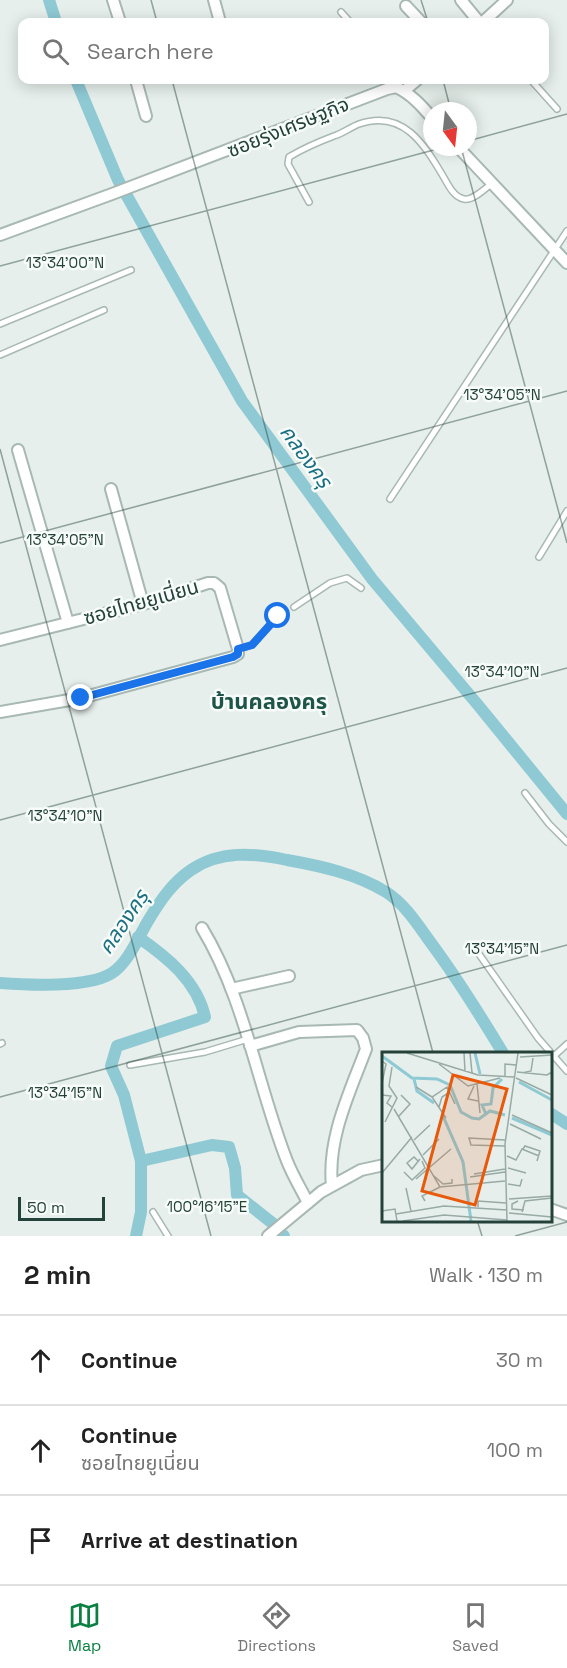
<!DOCTYPE html>
<meta charset="utf-8">
<style>
:root{--surface:#fff;--page:#f2f2f2;--text:#222;--muted:#767676;--line:#e0e0e0;--accent:#0b8043}
body{margin:0;font-family:"Space Grotesk","Noto Sans Thai",sans-serif;background:var(--page);color:var(--text)}
.compass{position:absolute;left:423px;top:102px;width:54px;height:54px;border-radius:50%;background:var(--surface);box-shadow:0 3px 15px #0003;rotate:165deg}
.scale{position:absolute;left:18px;bottom:15px;width:87px;box-sizing:border-box;padding-left:6px;border:3px solid #24423a;border-top:0;font-size:16px;line-height:21px;white-space:nowrap;color:#24423a;-webkit-text-stroke:4px #f7fbf9;paint-order:stroke}
.stop{position:absolute;width:18px;height:18px;margin:-14px;border:4px solid #1a73e8;border-radius:50%;background:#fff}
.stop.end{background:#1a73e8;border-color:#fff;box-shadow:0 2px 6px #0008}
.list{margin:0;padding:0;list-style:none}
h2{display:flex;justify-content:space-between;align-items:center;height:78px;margin:0;padding:0 24px;font-size:26px}
h2 small{font-size:20px;font-weight:400;color:var(--muted)}
.list li{display:grid;grid-template-columns:39px 1fr auto;gap:18px;align-items:center;box-sizing:border-box;height:90px;padding:0 24px;border-top:2px solid var(--line)}
.list b{display:block;font-size:22px;white-space:nowrap}
.list p{margin:0;font-size:20px;white-space:nowrap;color:var(--muted)}
.list em{font-size:20px;font-style:normal;color:var(--muted)}
.icon{flex:none;width:33px;height:33px;fill:none;stroke:currentColor;stroke-width:2;stroke-linecap:round;stroke-linejoin:round}
.map{position:relative;flex:none;width:567px;height:1236px;overflow:hidden}
.search{position:absolute;background:var(--surface);box-shadow:0 3px 15px #0003;left:18px;right:18px;top:18px;height:66px;display:flex;align-items:center;gap:15px;box-sizing:border-box;padding:0 21px;border-radius:12px;color:var(--muted);font-size:22px}
.sheet{height:348px;background:var(--surface)}
nav{display:flex;justify-content:space-around;align-items:center;box-sizing:border-box;height:84px;border-top:2px solid var(--line);background:var(--surface);font-size:16px;color:var(--muted)}
nav a{display:grid;justify-items:center;gap:3px}
nav .on{color:var(--accent)}
.map>svg:first-child{display:block}
.lines{fill:none;stroke-linecap:round;stroke-linejoin:round}
.canal{stroke:#8ec9d4;stroke-width:12}
.lane-casing{stroke:#a8b8b2;stroke-width:8}
.street-casing{stroke:#a8b8b2;stroke-width:14}
.lane{stroke:#fff;stroke-width:5}
.street{stroke:#fff;stroke-width:10}
.route{stroke:#1a73e8;stroke-width:8}
.ticks{fill:none;stroke:#24423a;stroke-width:1.5;stroke-opacity:0.45}
.labels{text-anchor:middle;dominant-baseline:central;stroke-width:5;stroke-linejoin:round;paint-order:stroke}
.street-label{font-size:20px;fill:#24423a;stroke:#f7fbf9}
.water-label{font-size:21px;font-style:italic;fill:#1c6f80;stroke:#f7fbf9}
.quarter-label{font-size:22px;font-weight:bold;fill:#1f5548;stroke:#f7fbf9}
.inset-river{fill:none;stroke:#8ec9d4;stroke-width:3}
.inset-road{fill:none;stroke:#98aaa4;stroke-width:1.5}
.view{fill:#e8590c;fill-opacity:0.15;stroke:#e8590c;stroke-width:3}
.inset-edge{fill:none;stroke:#24423a;stroke-width:3}
.ticks-label{font-size:15px;text-anchor:middle;fill:#24423a;stroke:#f7fbf9;stroke-width:5;stroke-linejoin:round;paint-order:stroke}
</style>
<div class="map">
<svg width="567" height="1236" viewBox="0 0 567 1236">
<rect width="100%" height="100%" fill="#e6efeb"/>
<g class="lines">
<path class="canal" d="M49 0 56 22
M76 80 118 180 242 401 372 579 478 705 567 814
M0 983C27 985 89 988 112 973 128 963 138 938 148 921 160 901 172 883 191 870 220 850 254 853 287 860 321 866 357 874 386 892 405 904 418 925 431 943 457 978 480 1015 503 1053
M550 1113 567 1124
M141 1161 212 1145 229 1147 235 1168 237 1195 276 1226
M283 1235 284 1236
M136 1236 141 1212V1161L124 1095 111 1066 117 1046 205 1017C197 981 167 957 138 937"/>
<defs>
<path id="lane" d="M341 12 350 22
M531 80 557 109
M309 202 288 164 289 157C304 148 318 142 334 136 343 133 351 127 359 124 403 109 424 144 443 176 448 184 453 197 464 199 472 201 485 189 491 184
M0 324 131 270
M0 355 104 310
M390 499 567 231
M539 557 567 511
M294 607 330 583 347 578 361 588
M239 649 252 645 278 616
M525 793 549 824 567 842
M474 947 538 1038 567 1071
M0 1044 2 1043
M554 1056 567 1044
M130 1065 205 1052 248 1039
M153 1212 168 1236"/>
<path id="street" d="M113 0 120 22
M214 0 220 22
M461 0 479 22
M406 6 421 22
M483 22 507 0
M136 80 146 116
M404 91 417 80
M458 147 567 263
M0 235 112 194 387 89 396 87C411 94 421 105 432 118
M18 450 68 623
M111 489 143 604
M0 640 143 604 208 583H214L220 588 238 649V654L233 657 81 698 0 712
M202 928C245 999 257 1084 287 1161 293 1176 301 1189 308 1203
M231 989 289 976
M250 1046 299 1032 357 1030 363 1038 366 1049C350 1092 327 1138 332 1186
M550 1209 567 1215
M268 1236 321 1192 361 1170 384 1165"/>
</defs>
<use href="#lane" class="lane-casing"/>
<use href="#street" class="street-casing"/>
<use href="#lane" class="lane"/>
<use href="#street" class="street"/>
</g>
<g class="lines">
<path class="route" d="M81 698 233 657 238 654V649L252 645 278 616"/>
</g>
<path class="ticks" d="M151 0 157 22M421 0 428 22M172 80 433 1053M443 80 451 111M468 141 567 114M461 147 567 543M0 266 445 147M0 449 211 1236M0 543 567 391M0 820 567 668M0 1097 567 945M477 1220 482 1236M515 1236 567 1222"/>
<g class="labels">
<g class="street-label">
<text transform="translate(288 127) rotate(-22)">ซอยรุ่งเศรษฐกิจ</text>
<text transform="translate(141 602) rotate(-16)">ซอยไทยยูเนี่ยน</text>
</g>
<g class="water-label">
<text transform="translate(306 456) rotate(54)">คลองครุ</text>
<text transform="translate(123 922) rotate(-56)">คลองครุ</text>
</g>
<g class="quarter-label">
<text x="269" y="701">บ้านคลองครุ</text>
</g>
</g>
<g transform="translate(382 1052)">
<rect width="170" height="170" fill="#e6efeb"/>
<path class="inset-river" d="M93 1 98 22M0 4 30 26 55 27 68 33 79 60 90 66 97 67 108 59 123 63M32 27 35 39 52 51M137 30 170 48M104 62 100 53 109 52 111 36 120 27M61 64 81 110 89 169M130 66 170 83"/>
<path class="inset-road" d="M25 1 96 23 132 25M82 1 83 19M88 1 90 21M138 5 170 3M0 9 4 12 0 31M57 12 86 34 118 26M135 20 165 23 170 20M140 21 149 19 151 6M123 25V12L134 13M134 26 170 43M95 32 98 61M92 34 86 47 96 49M34 35 50 45 65 35 73 52M0 43 9 44 5 51 10 55M50 45 64 66M57 55 60 45 68 40M12 57 58 135 123 129M130 63 170 81M17 64 28 52 19 43M3 70 15 46 7 34 10 15M128 72 159 87M32 88 48 73M123 94 89 93 87 86 123 88M141 97 143 94 158 99 155 109M41 103 57 87M125 104 134 108 140 97 157 104M36 109 32 105 25 111 30 117 38 107M126 116 144 121M22 120 30 128 43 116 40 109M0 121 30 85M92 122 123 117M52 124 61 132 70 131V127M88 125 123 120M34 127 69 97M126 132 138 134 140 127M24 136 29 159M127 147 170 144M43 149 40 144 58 135M136 149 130 152V157L142 158M96 155V149L124 151M0 159 13 157 15 169M140 160 143 149 170 146M127 161 170 165M14 162 62 154 125 158M21 169 62 163 125 168M125 169 123 92 136 1"/>
<path class="view" d="M71 23 125 37 93 153 40 139Z"/>
<rect width="170" height="170" class="inset-edge"/>
</g>
<g class="ticks-label">
<text x="65" y="268">13°34'00"N</text>
<text x="502" y="400">13°34'05"N</text>
<text x="65" y="545">13°34'05"N</text>
<text x="502" y="677">13°34'10"N</text>
<text x="65" y="821">13°34'10"N</text>
<text x="502" y="954">13°34'15"N</text>
<text x="65" y="1098">13°34'15"N</text>
<text x="207" y="1212">100°16'15"E</text>
</g>
</svg>
<svg class="compass" viewBox="-18 -18 36 36"><path d="M0-13l5 13h-10z" fill="#e53935"/><path d="M0 13l5-13h-10z" fill="#767676"/></svg>
<div class="scale">50 m</div>
<div class="stop" style="left:278px;top:616px"></div>
<div class="stop end" style="left:81px;top:698px"></div>
<div class="search"><svg class="icon" aria-label="search" viewBox="0 0 24 24"><circle cx="10" cy="10" r="6"/><path d="M15 15l6 6"/></svg>Search here</div>
</div>
<section class="sheet">
<h2>2 min<small>Walk · 130 m</small></h2>
<ul class="list">
<li><svg class="icon" aria-label="ahead" viewBox="0 0 24 24"><path d="M12 20V5M6 11l6-6 6 6"/></svg><div><b>Continue</b></div><em>30 m</em></li>
<li><svg class="icon" aria-label="ahead" viewBox="0 0 24 24"><path d="M12 20V5M6 11l6-6 6 6"/></svg><div><b>Continue</b><p>ซอยไทยยูเนี่ยน</p></div><em>100 m</em></li>
<li><svg class="icon" aria-label="arrive" viewBox="0 0 24 24"><path d="M6 21V4h12l-3 4 3 4H6"/></svg><div><b>Arrive at destination</b></div></li>
</ul>
</section>
<nav>
<a class="on"><svg class="icon" aria-label="map" viewBox="0 0 24 24"><path d="M3 6l6-2 6 2 6-2v14l-6 2-6-2-6 2zM9 4v14M15 6v14"/></svg>Map</a>
<a><svg class="icon" aria-label="directions" viewBox="0 0 24 24"><path d="M12 3l9 9-9 9-9-9zM9 14v-3h6M13 9l2 2-2 2"/></svg>Directions</a>
<a><svg class="icon" aria-label="saved" viewBox="0 0 24 24"><path d="M7 4h10v16l-5-4-5 4z"/></svg>Saved</a>
</nav>
